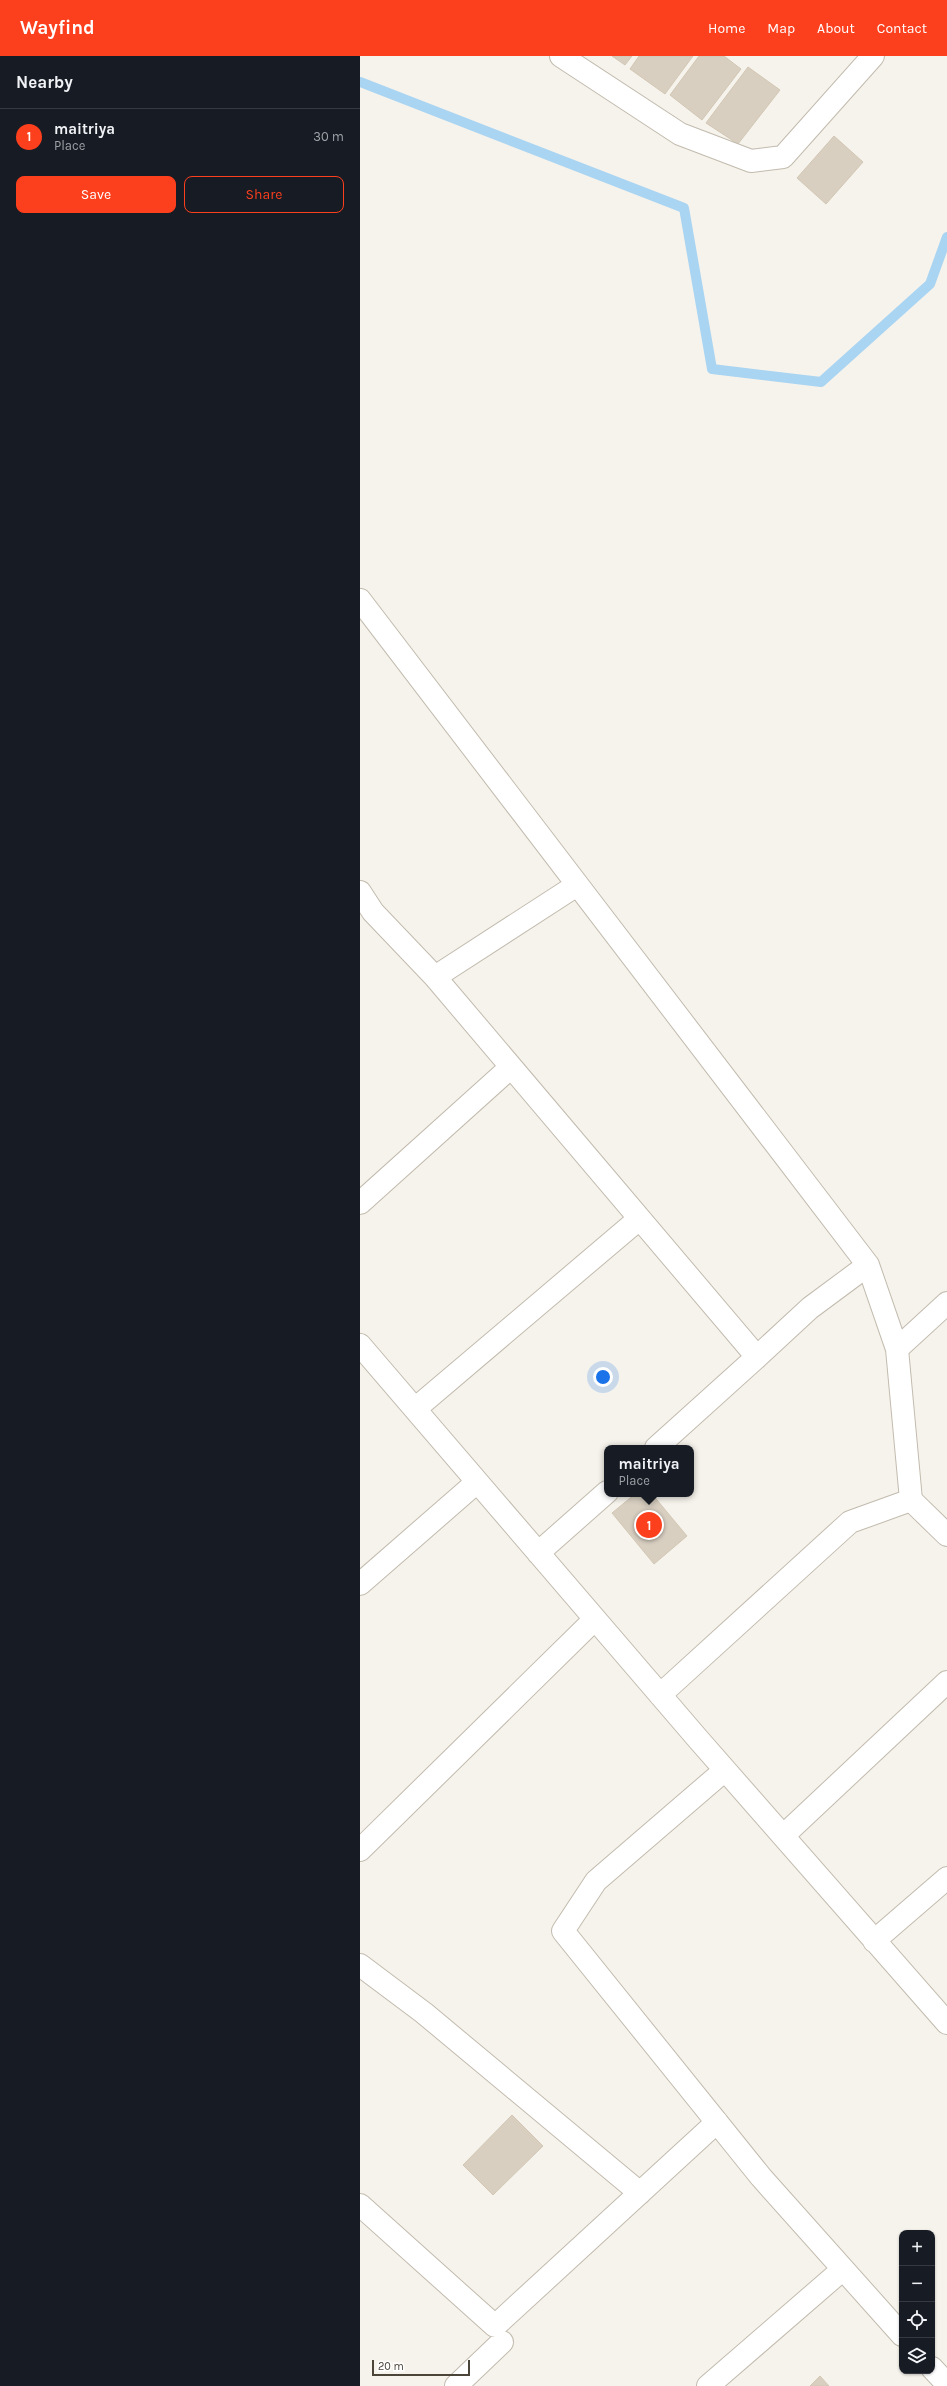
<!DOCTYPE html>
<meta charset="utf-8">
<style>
:root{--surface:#171b24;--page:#242831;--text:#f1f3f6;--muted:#9ea1a6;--line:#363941;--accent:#fc3f1d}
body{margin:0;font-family:Karla,sans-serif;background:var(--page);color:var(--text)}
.controls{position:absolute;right:12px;bottom:12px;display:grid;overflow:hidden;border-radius:8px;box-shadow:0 1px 3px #0004}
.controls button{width:36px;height:36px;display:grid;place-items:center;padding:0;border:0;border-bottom:1px solid var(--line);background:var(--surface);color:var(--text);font:20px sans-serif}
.scale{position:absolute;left:12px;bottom:10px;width:98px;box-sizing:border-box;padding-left:4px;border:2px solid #4b4439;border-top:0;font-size:11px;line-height:14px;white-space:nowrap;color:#4b4439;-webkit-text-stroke:3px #fff;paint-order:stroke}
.you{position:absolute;left:243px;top:1321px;width:14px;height:14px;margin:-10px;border:3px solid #fff;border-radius:50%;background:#1a73e8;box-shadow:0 0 0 6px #1a73e833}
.badge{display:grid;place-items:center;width:26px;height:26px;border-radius:50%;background:var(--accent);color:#fff;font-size:13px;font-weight:700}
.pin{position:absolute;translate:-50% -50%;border:2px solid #fff;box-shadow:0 1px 4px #0006}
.popup{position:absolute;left:244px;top:1389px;width:90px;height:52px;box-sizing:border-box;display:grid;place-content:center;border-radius:8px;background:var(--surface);filter:drop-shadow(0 1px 3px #0005);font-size:13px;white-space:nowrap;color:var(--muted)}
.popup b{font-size:15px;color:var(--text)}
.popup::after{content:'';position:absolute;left:50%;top:100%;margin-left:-8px;border:8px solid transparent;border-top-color:var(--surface)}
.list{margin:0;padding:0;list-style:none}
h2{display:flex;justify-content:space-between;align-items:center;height:52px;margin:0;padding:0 16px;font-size:17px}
h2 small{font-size:13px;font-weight:400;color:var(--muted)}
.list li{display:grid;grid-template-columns:26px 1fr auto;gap:12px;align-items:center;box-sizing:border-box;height:56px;padding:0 16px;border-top:1px solid var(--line)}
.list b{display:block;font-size:15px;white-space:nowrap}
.list p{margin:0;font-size:13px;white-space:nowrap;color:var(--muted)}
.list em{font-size:13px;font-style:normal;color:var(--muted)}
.actions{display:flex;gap:8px;padding:12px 16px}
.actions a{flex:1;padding:9px 0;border:1px solid var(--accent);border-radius:8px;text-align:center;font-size:14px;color:var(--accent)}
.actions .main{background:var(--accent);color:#fff}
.icon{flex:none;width:22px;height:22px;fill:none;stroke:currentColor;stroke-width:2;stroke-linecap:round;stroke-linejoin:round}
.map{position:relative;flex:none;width:587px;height:2330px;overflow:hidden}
header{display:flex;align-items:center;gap:24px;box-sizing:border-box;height:56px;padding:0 20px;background:var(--accent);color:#fff}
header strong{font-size:19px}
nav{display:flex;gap:22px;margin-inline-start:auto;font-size:14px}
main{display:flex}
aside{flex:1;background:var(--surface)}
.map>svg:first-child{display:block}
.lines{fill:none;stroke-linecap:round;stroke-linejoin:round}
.stream{stroke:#a9d4f2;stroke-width:10}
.building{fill:#d8cfc1;stroke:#d3c7b4}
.street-casing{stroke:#c2bbae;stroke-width:24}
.street{stroke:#fff;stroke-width:22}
</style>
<header>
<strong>Wayfind</strong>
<nav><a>Home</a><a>Map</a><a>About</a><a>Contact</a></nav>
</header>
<main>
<aside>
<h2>Nearby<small></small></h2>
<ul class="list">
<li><span class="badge">1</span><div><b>maitriya</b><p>Place</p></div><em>30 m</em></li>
</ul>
<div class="actions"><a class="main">Save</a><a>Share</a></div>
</aside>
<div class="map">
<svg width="587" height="2330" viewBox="0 0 587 2330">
<rect width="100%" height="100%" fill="#f6f3ec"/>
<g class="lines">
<path class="stream" d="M0 26 324 152 352 313 461 326 570 228 587 181"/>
</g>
<path class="building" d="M252 0H272L265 9Z
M279 0H333L305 38 270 13Z
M339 0H364L381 13 342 64 310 39Z
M388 11 420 34 378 88 346 67Z
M474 80 503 106 466 148 437 122Z
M275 1438H292L327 1480 294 1508 252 1457Z
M152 2059 183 2090 133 2139 103 2109Z
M460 2320 469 2330H450Z"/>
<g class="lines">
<defs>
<path id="street" d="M201 0 320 78 391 105 423 101 513 0
M0 544 508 1209 537 1293 551 1444
M0 836 13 856 75 921 397 1301 296 1392
M75 921 217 829
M0 1147 150 1012
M0 1289 338 1683 587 1967
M537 1293 587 1247
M397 1301 450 1252 508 1209
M55 1353 279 1163
M178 1497 247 1436
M0 1528 117 1426
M300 1639 490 1466 551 1444 587 1479
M365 1714 236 1825 203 1875 401 2121 542 2279
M423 1780 587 1626
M0 1794 235 1563
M514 1885 587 1822
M0 1909 64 1957 280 2137
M0 2149 135 2270 357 2066
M572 2312 587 2328
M96 2330 142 2286
M348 2330 482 2214"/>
</defs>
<use href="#street" class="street-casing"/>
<use href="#street" class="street"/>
</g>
</svg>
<div class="controls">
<button>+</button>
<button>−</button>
<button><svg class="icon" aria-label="locate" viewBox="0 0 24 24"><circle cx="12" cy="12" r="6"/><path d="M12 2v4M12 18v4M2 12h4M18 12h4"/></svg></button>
<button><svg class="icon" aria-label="layers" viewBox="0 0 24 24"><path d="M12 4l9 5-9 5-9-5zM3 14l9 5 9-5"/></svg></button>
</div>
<div class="scale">20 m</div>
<div class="you"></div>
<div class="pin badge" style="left:289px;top:1469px">1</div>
<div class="popup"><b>maitriya</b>Place</div>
</div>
</main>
